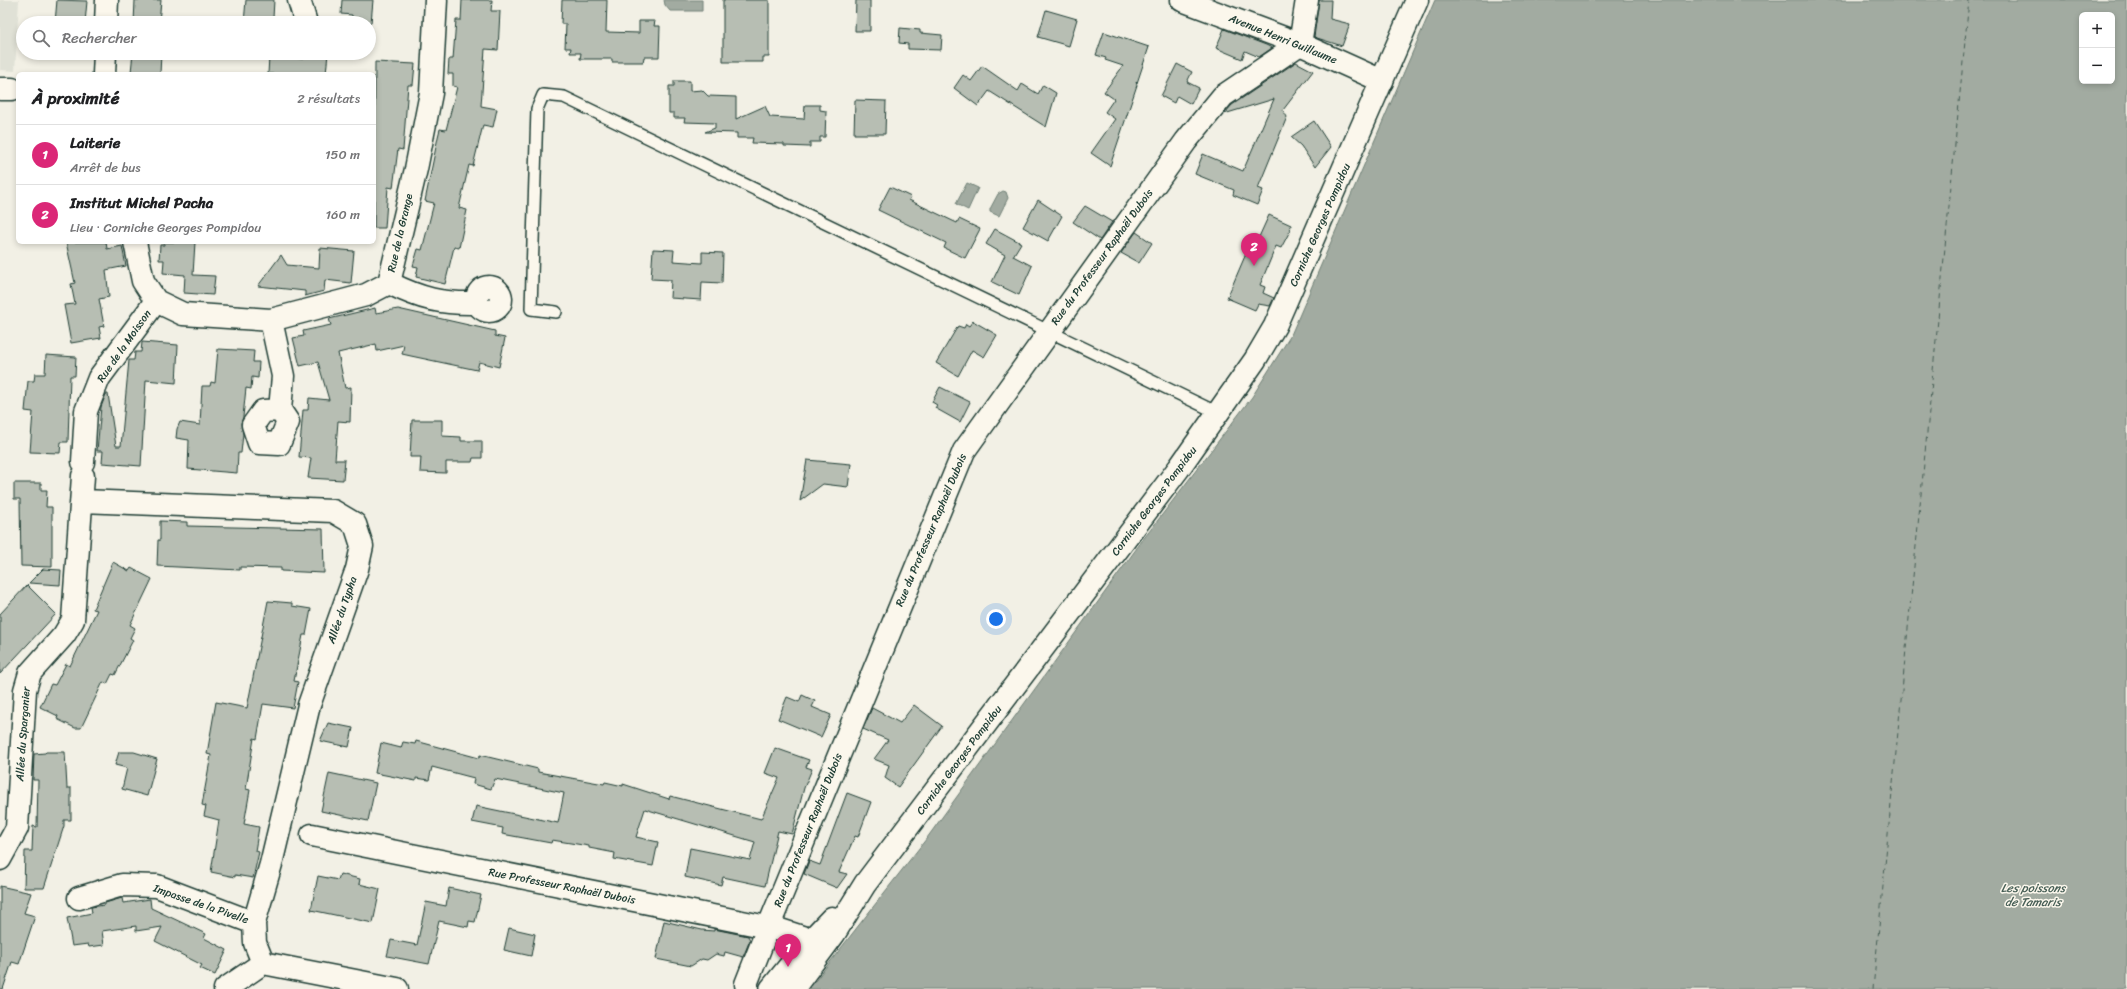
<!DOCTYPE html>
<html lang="fr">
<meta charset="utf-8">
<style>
:root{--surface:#fff;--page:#f2f2f2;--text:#202124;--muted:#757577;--line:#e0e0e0;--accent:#db2777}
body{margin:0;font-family:Sriracha,sans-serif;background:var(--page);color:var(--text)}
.controls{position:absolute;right:12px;top:12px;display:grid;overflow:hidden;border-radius:6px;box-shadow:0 2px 6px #0003}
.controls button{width:36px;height:36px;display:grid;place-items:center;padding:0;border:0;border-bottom:1px solid var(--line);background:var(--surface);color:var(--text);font:20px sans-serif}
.you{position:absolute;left:996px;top:619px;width:14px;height:14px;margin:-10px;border:3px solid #fff;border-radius:50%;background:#1a73e8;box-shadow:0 0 0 6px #1a73e833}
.badge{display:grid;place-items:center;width:26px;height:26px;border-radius:50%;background:var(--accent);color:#fff;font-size:13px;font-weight:700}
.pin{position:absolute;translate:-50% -33px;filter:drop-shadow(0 1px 2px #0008)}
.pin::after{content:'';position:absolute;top:21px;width:14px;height:12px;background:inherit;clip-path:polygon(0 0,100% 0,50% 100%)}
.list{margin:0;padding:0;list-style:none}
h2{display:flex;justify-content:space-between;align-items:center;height:52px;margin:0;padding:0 16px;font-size:17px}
h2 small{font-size:13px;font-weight:400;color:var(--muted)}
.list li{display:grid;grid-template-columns:26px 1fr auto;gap:12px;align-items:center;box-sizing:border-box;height:60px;padding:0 16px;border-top:1px solid var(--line)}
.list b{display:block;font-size:15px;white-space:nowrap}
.list p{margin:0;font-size:13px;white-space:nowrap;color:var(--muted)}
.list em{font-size:13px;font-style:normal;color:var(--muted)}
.icon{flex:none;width:22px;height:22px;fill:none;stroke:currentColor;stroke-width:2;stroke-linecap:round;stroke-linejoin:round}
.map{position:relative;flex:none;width:2127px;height:989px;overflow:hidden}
.search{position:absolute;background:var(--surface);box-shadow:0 2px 6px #0003;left:16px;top:16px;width:360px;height:44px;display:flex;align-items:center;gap:10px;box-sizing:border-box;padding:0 14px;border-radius:22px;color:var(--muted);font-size:15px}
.panel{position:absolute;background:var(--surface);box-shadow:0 2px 6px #0003;left:16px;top:72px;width:360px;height:172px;border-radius:6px}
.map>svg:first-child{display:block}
.built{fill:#e0e1d6}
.water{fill:#a2aba1;stroke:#6e7f75;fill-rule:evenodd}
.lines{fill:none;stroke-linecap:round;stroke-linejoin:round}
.ferry{stroke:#465e55;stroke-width:1;stroke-dasharray:5 4;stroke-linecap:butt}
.building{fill:#b7beb3;stroke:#1f3d34}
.service-casing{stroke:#1f3d34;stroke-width:14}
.minor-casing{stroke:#1f3d34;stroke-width:25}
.tertiary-casing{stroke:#1f3d34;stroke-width:25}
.secondary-casing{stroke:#1f3d34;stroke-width:25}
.service{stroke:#fbf7ec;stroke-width:11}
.minor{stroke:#fbf7ec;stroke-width:22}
.tertiary{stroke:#fbf7ec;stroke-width:22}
.secondary{stroke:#fbf7ec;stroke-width:22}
.labels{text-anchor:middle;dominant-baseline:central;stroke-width:3;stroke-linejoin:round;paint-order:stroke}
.street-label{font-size:11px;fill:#1f3d34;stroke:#fbf7ec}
.water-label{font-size:12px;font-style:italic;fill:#465e55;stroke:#fbf7ec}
</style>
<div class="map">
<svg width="2127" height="989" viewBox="0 0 2127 989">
<rect width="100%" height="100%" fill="#f2f0e5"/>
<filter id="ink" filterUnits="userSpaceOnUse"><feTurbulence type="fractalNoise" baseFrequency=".025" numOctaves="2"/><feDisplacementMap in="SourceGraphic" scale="8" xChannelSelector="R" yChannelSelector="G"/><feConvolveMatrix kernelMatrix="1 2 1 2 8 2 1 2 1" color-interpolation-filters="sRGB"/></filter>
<g filter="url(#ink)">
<path class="built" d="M0 0H19L15 71 0 70Z"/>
<path class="water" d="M664 0H702V11H670L665 5Z
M1435 0H2127V989H809L927 838 1142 541 1252 397 1291 335ZM2082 15H2112V81H2082Z
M967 183 978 188 968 210 956 204Z
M1003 191 1006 192 1008 198 999 216 990 212V209L998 194Z"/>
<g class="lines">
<path class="ferry" d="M1873 989 1969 0"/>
</g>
<path class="building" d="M57 0 87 1 85 23H55Z
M135 0H161L159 23H134Z
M246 0H274L273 18H263V23H244Z
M342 0H373L371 23H352V15L341 14Z
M462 0H492L491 11H500L498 50 485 49 481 106 497 109 493 127 483 125 473 166 469 165 459 208 467 210 459 248 454 247 445 284 416 277 418 267 413 266 418 249 422 250 434 203 425 201 438 137 440 129 446 130 457 87 453 86V74H448L449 59H453L456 20H461Z
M562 0H607L606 32 639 33V21H655L654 26H660L659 57H644L643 62H612V59H580L581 53H570L571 48H565L566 24H561Z
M723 0H769V57H763V62H723Z
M856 0H870V31H855Z
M1319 0H1331L1330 19 1350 24 1342 46 1314 37Z
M1046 10 1077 19 1069 46 1038 37Z
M900 28 920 30V33L942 35 941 50 908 49V44L899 43Z
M1224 29 1266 45 1272 48 1259 57 1245 51 1242 59 1216 48Z
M1104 32 1149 47 1137 83 1136 82 1137 85 1110 166 1091 153 1115 119 1105 112 1114 99 1104 92 1123 66 1105 60 1106 58 1096 55Z
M133 53H161L160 74H137L131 72Z
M304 53H328L326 74H268L269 56 303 59Z
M375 62 415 64 413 85H408L403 150 398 149 393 188 388 187 385 228H374Z
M1296 62 1313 71 1283 110 1287 117 1258 188 1263 190 1257 205 1233 195 1234 190 1195 174 1203 154 1243 171 1274 99 1224 114 1232 105Z
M1177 64 1192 72 1187 82 1199 88 1191 104 1177 96 1174 103 1161 96Z
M982 66 1018 91 1022 84 1038 94 1043 85 1056 93 1046 127 989 91 978 106 954 88 963 75 971 81Z
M674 81H690V91L702 90 708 96 736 97V119L765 106 770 117 804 119 805 105H820V110L826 111 825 137H820V142H810V147L784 146V144L752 143 753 138H737V133L705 132 715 128V123L684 122 685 118H674V113H669V86H674Z
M855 100 886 101 885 134H854Z
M1314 121 1331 147 1315 167 1301 146 1291 137Z
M890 187 911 197 909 200 957 223 959 219 980 229 965 258 944 248 946 243 878 210Z
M1038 200 1062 216 1048 241 1023 227Z
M1085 206 1112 222 1100 240 1073 222Z
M1269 215 1291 225 1290 231 1281 248 1276 246 1260 285 1265 287 1263 293 1274 298 1270 306 1258 304 1255 310 1227 298 1254 235 1259 237Z
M995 229 1021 243 1013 256 1032 266 1019 295 992 282 1005 255 986 244Z
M1136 232 1152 243 1139 263 1121 253Z
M66 242H106L107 249 122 246 126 266 106 270 109 297 99 299 104 326 99 327 101 338 71 343 64 305 75 304 71 284 75 283Z
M164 242H195L193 275 215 276 213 295 184 293 185 275 163 273 164 260H159L160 245H164Z
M320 248 354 251 351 283 325 280 324 291 305 296V291L258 286 281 255 287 265 319 268Z
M653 249 674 250 673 261 702 263V252L723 253 722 283 702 282 701 300 670 298 671 280 651 279Z
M375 308 376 313 398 309 495 331V336L505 338 499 367 479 362 477 370 411 356 402 354 404 345 377 351 376 344 338 353 345 388 351 387 350 422 338 421 335 460H345L343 480 308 478 311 458 299 457 303 410H308L309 398 329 400 318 362 300 366 293 338 304 336 303 331 331 325 329 319Z
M973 321 997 335 984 357 972 350 958 376 936 363 958 326 964 328 966 324 969 326Z
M142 342 178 345 176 383 146 380 141 466 102 463 103 451H97L101 407 106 394H108L116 446H121L129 360H134L135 352H141Z
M218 349 254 351 253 362H259L258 378 252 377 251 389 246 388 243 417 241 423 243 434 241 453H238L237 473 188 469 189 440 176 438 177 429 180 422 200 425 202 386H210L211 382 215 383Z
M46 355 76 357 75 376H70L68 442H61L60 453 30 452 33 412 25 411 28 381H34L35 374H45Z
M940 387 970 402 960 422 935 408 937 405 932 402Z
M412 420H442V436L461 437V441H482V458H473L472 462H446V473L420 472 421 457H410Z
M807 460 851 464 848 487 823 484 800 501Z
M14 483H41V490H47L46 507H52V567L21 566 20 499H14Z
M160 521 187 522V526L323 529 324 573 281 571V568L240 567V570L157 566 158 540H160Z
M113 562 129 571 131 568 152 579 130 625 135 628 130 638 133 640 115 675 112 674 107 684 103 682 81 728H75L57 719 58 716 40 707 51 684 55 685 66 664 70 666 97 610 93 609Z
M43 569 61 570 60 585 29 583Z
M27 585 56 614 0 674V614Z
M268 601 292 603V606L311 609 306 635H303L294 681 298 682 293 708 263 704 257 739 254 738 246 789 250 790 244 824 259 827 255 851 259 852 253 878 235 875V877L211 872 219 820 204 816 206 806 202 805 211 755 207 754 216 702 247 708Z
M802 695 815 701 812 707 831 715 821 737 778 719 787 697 799 702Z
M914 705 942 726 898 787 885 778 889 765 874 759 888 740 863 729 872 708 900 723Z
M328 723 353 728 349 747 320 741Z
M416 741 479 758 480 755 538 769V772L604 784 605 782 623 786V784L669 799 670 796 761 819 779 778 765 773 775 748 809 760 806 767 812 769 804 788 792 834 778 831 765 886 723 877 721 885 685 877 690 848 750 860 755 842 645 809 636 837 658 842 653 866 614 859 615 853 589 848V846L552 840 551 843 502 834 503 828 472 822 476 806 558 823 564 793 495 779 491 789 473 784 474 778 432 767 429 780 416 778V781L375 773 381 743 401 748 403 742 415 744Z
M46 752H65L67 788H71V820H64V826L44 888H24L25 851H32L33 826 37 827 38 780H33L34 754 45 753Z
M119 752H134L157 759 147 796 122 789 127 768 115 765Z
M329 773 376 783 368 821 321 811Z
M847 793 871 802 858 837 855 836 839 872 847 874 837 888 804 874 809 861 820 865Z
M340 874 360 879 359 884 380 889 373 923 311 910 318 876 338 880Z
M0 886 31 893 24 913 35 916 19 964 12 962 3 989H0Z
M449 888 481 895 475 922 469 921 468 927 439 921 429 964 387 956 391 940 417 945 426 902 446 906Z
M122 898 123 903 150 899 151 908 206 934 204 938 227 950 215 975 200 968 202 965 155 941 162 927 136 931V926L102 931 104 945 89 947 88 944 72 946 67 918 92 913 91 907 105 905V903Z
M664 921 702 930 714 931V929L748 936 750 940 743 957 725 952 724 956 716 954 707 960 702 959 691 966 656 959Z
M509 928 535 934 531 956 504 950Z"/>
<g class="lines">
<defs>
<path id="service" d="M556 312 531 309 537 109 543 95 564 97 1218 413"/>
<path id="minor" d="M299 0 306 23
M106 23 107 0
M104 74 105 53
M0 89H12
M135 242 143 281 156 301 183 314 271 320 366 295 389 283 416 169 431 93 436 0
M389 283C421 299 442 304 477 303
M477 299a12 12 0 1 1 24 0a12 12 0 1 1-24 0Z
M271 320 283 376 280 410 263 411 253 425 259 443 279 444 288 422 280 410
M83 462 86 411 99 378 156 301
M82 501 333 511 355 524 362 546 357 569 309 705 271 864 254 923 255 943 263 963
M312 835 777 929 811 940
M0 859 17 828 25 690 30 673 64 635 73 620 83 476
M79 898 122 885 157 886 254 923
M225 989 263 963 397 989
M747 989 746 984 768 928 964 451 1186 141 1223 96 1300 44 1307 0"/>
<path id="tertiary" d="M1182 0 1300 44 1382 81"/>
<path id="secondary" d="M771 989 811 940 832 918
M793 989 834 934 865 884 1179 468 1255 360 1275 326 1417 0"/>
</defs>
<use href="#service" class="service-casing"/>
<use href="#minor" class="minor-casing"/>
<use href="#tertiary" class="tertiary-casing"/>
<use href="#secondary" class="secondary-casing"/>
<use href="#service" class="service"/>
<use href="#minor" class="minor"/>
<use href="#tertiary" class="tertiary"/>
<use href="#secondary" class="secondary"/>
</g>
</g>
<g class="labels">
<g class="street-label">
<text transform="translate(1283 39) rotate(22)">Avenue Henri Guillaume</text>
<text transform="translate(1320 225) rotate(-66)">Corniche Georges Pompidou</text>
<text transform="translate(400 233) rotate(-77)">Rue de la Grange</text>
<text transform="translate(1102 257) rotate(-54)">Rue du Professeur Raphaël Dubois</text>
<text transform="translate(124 346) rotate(-55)">Rue de la Moisson</text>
<text transform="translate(1154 501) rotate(-53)">Corniche Georges Pompidou</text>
<text transform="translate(931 530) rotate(-67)">Rue du Professeur Raphaël Dubois</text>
<text transform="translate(342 610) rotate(-71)">Allée du Typha</text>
<text transform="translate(23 734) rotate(-86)">Allée du Sparganier</text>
<text transform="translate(959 760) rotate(-53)">Corniche Georges Pompidou</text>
<text transform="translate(808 830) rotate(-68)">Rue du Professeur Raphaël Dubois</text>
<text transform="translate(562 886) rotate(11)">Rue Professeur Raphaël Dubois</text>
<text transform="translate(201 904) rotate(19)">Impasse de la Pivelle</text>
</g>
<g class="water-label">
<text x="2033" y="888">Les poissons<tspan x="2033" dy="14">de Tamaris</tspan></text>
</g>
</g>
</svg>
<div class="controls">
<button>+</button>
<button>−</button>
</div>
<div class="you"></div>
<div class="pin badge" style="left:788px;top:967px">1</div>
<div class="pin badge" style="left:1254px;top:266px">2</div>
<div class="search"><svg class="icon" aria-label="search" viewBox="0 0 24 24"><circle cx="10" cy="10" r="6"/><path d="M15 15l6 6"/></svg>Rechercher</div>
<section class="panel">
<h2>À proximité<small>2 résultats</small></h2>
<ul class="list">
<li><span class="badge">1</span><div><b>Laiterie</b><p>Arrêt de bus</p></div><em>150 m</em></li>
<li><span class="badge">2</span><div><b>Institut Michel Pacha</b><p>Lieu · Corniche Georges Pompidou</p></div><em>160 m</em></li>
</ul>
</section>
</div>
